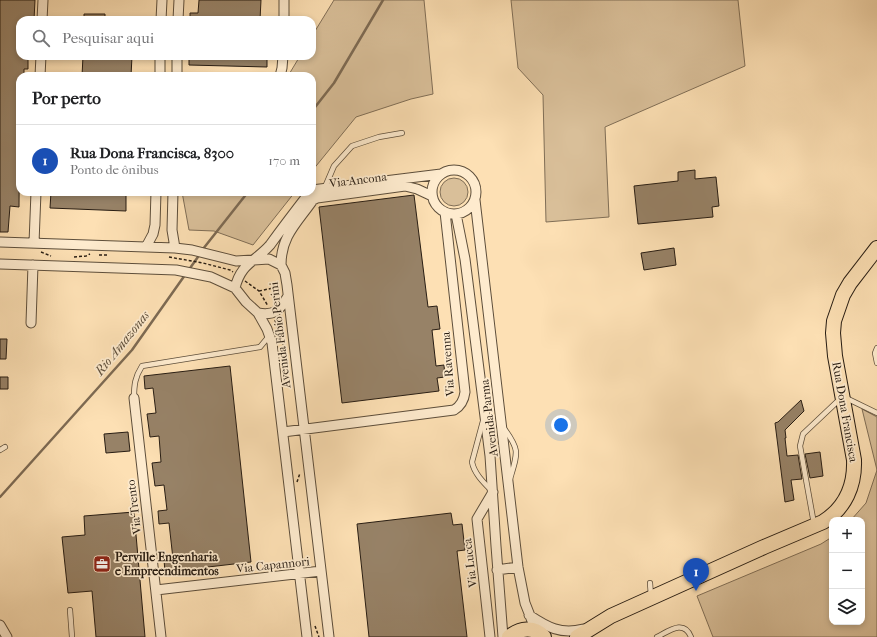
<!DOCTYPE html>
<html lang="pt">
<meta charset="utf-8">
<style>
:root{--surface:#fff;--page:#f2f2f2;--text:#202124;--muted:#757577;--line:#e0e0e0;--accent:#1a73e8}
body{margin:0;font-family:"IM FELL French Canon",serif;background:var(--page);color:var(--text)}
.controls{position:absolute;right:12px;bottom:12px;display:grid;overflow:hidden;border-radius:8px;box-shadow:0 2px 6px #0003}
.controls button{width:36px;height:36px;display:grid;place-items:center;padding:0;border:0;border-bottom:1px solid var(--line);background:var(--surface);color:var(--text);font:20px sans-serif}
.you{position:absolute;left:561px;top:425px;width:14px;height:14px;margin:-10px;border:3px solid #fff;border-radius:50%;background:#1a73e8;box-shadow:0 0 0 6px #1a73e833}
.badge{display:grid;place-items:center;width:26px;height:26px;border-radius:50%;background:var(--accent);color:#fff;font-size:13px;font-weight:700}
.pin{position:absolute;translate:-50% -33px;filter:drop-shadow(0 1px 2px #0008)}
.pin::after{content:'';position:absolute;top:21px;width:14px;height:12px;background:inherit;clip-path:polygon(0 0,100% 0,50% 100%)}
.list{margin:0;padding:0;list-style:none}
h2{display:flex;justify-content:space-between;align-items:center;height:52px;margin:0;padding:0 16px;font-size:17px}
h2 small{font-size:13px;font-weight:400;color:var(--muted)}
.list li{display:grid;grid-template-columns:26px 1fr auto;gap:12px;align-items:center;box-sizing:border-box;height:72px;padding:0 16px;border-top:1px solid var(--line)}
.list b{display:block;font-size:15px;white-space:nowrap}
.list p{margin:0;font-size:13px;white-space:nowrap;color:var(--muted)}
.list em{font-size:13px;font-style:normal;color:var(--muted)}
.icon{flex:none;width:22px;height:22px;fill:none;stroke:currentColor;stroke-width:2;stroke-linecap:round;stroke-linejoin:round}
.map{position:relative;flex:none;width:877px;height:637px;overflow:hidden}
.search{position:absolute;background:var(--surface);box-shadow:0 2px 6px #0003;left:16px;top:16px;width:300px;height:44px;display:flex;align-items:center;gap:10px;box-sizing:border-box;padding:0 14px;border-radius:12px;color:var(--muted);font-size:15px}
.panel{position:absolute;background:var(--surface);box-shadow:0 2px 6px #0003;left:16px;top:72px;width:300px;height:124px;border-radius:12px}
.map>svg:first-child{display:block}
.green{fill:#d9bf99;stroke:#806e56}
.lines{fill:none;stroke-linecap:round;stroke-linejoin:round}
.stream{stroke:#7d6a53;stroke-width:2.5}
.building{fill:#978267;stroke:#281d13}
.service-casing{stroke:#5d4e3b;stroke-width:6}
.minor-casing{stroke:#5d4e3b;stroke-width:11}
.primary-casing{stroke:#281d13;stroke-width:16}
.path{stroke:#281d13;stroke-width:1.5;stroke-dasharray:3 2;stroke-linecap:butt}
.service{stroke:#feebce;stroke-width:4.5}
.minor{stroke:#feebce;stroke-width:9}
.primary{stroke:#fde0b4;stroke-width:14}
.labels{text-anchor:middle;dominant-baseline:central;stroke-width:3.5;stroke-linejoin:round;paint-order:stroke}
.street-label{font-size:12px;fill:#281d13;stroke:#feebce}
.poi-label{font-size:12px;font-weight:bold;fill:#281d13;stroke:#feebce;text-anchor:start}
.water-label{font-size:13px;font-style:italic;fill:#60513d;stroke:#feebce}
</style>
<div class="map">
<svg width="877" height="637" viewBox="0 0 877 637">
<rect width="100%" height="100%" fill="#fde0b4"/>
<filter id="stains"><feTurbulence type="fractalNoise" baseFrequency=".005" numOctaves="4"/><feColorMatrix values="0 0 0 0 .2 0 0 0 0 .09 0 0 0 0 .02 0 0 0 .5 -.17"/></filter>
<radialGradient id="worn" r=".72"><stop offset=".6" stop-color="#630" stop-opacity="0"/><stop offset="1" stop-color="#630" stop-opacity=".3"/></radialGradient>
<path class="green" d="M334 0H424L433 94 411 99 356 117 312 171V76H288L300 56H312V36Z
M511 0H738L745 66 605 127 609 217 546 222 543 95 518 68Z
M440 192a14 14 0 1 1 28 0a14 14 0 1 1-28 0Z
M182 192H295L253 245 214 231 189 230Z
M862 409 877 417V637H713L697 596 821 544 832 537V622H862V520H851L866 503 877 470Z"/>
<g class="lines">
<path class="stream" d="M312 111 334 83 383 0
M203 249 248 192
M188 271 200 254
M0 497 132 350 185 275"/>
</g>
<path class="building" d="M0 0H35L34 20H20V56H28V69H24V76H20L19 207 10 206 8 232H0Z
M199 0H261L260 20H190V13H198Z
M84 14H105V20H84Z
M83 56H132L131 76H82Z
M189 56H267V67L189 65Z
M695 170V179L716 177 719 206 712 207 713 217 638 224 634 186 678 181V172Z
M51 192H126V211L50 208Z
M414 195 428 307 437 306 440 329 432 330 436 366 444 365 445 377 437 378 439 391 342 403 319 207Z
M674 248 676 265 644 270 641 253Z
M0 339H7L6 359H0Z
M230 366 251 562 165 572 164 560 173 559 169 523 159 524 158 511 167 510 164 485 155 486 152 463 161 462 159 436 150 437 147 414 156 413 153 388 145 389 144 376Z
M0 377H8V389H0Z
M801 400 804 411 785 430 786 438H785L787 456 798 455 802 479 791 480 794 500 785 502 775 423 778 422Z
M128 432 130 451 106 453 104 434Z
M820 452 823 476 810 478 805 454Z
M134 512 145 637H96L92 591 68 593 62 537 85 535 84 516Z
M451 513 453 525 462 524 465 550 457 551 467 637H369L357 524Z"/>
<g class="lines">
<defs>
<path id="service" d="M325 187 334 166 352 146 379 137 402 133
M877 348 875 353 877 363
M134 398C134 385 135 377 142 366L260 347 270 335
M846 398 877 413
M483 421 472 462C474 473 483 482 491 490
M503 427C520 450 518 452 510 479
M0 450 5 447
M814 524 800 446 803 434 840 399
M650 583 651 596
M70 610 72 637
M657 637C669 631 684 619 691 637"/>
<path id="minor" d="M42 20 43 0
M161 20 162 0
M178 20 179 0
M284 20V0
M40 76 41 56
M160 76V56
M177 76V56
M280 76 282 68 283 56
M432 192a22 22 0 1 1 44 0a22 22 0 1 1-44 0Z
M312 190 441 174
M173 192 172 230 175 248
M475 200 518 567 525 603 536 631
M456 214 465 259 490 456 496 546 503 637
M0 242 175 248 192 250 236 261 269 259 281 265 285 273 287 285 329 637
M34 243 36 192
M146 247 153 234 155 225 156 192
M0 264 176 270 211 277 235 288 246 302 258 313 267 329 272 343 307 637
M281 265C281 236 297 223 313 200L317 198 405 186 417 189 432 196
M235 288C241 263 255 262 270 245 283 227 296 210 310 192
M258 313C275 316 280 310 288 296
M31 323 33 265
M134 398 161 637
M283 432 454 410C461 406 464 400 465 392L445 212
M497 570 518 567
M156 590 321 571
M529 615C547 627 561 635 583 629
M0 625 7 637
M490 637 477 519 493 492"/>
<path id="primary" d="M509 637C520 628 534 626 544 637
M577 637 611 616 764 547 823 522C845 508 855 486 854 460L835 356 833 333 834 321 843 295 850 283 877 248"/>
</defs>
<use href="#service" class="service-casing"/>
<use href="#minor" class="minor-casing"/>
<use href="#primary" class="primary-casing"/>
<path class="path" d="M41 252 51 256
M99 255H109
M74 257 86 256 90 254
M169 257 203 263 230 270 233 272
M245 281 259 291 268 306
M259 291 278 287
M275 320 279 335 285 348
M297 482 300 473
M315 626 319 637"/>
<use href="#service" class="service"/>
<use href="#minor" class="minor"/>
<use href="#primary" class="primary"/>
</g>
<defs>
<symbol id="office-square" viewBox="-11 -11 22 22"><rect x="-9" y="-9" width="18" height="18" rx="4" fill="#8f2418" stroke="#feebce"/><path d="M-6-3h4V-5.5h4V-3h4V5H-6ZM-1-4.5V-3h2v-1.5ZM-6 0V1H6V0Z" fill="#fff"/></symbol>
</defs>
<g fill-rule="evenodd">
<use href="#office-square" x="92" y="554" width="20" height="20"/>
</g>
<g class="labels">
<g class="street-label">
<text transform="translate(358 180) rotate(-7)">Via Ancona</text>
<text transform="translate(280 335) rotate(-97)">Avenida Fábio Perini</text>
<text transform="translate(448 364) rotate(-94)">Via Ravenna</text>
<text transform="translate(845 412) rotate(80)">Rua Dona Francisca</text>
<text transform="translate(489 418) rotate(-97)">Avenida Parma</text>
<text transform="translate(134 507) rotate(-97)">Via Trento</text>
<text transform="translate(470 563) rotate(-97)">Via Lucca</text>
<text transform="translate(273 565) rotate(-6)">Via Capannori</text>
</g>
<g class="poi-label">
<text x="115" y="557">Perville Engenharia<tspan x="115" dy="14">e Empreendimentos</tspan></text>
</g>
<g class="water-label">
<text transform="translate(122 343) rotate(-51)">Rio Amazonas</text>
</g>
</g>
<rect width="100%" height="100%" filter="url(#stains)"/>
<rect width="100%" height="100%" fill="url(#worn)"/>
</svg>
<div class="controls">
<button>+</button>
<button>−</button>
<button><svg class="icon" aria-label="layers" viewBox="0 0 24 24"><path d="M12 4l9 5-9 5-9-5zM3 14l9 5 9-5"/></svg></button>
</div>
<div class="you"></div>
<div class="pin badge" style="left:696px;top:591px;background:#1a4fb4">1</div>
<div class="search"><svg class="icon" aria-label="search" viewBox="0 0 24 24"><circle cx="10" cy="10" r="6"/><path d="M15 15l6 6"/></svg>Pesquisar aqui</div>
<section class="panel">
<h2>Por perto<small></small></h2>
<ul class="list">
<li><span class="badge" style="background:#1a4fb4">1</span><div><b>Rua Dona Francisca, 8300</b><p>Ponto de ônibus</p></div><em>170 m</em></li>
</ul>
</section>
</div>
